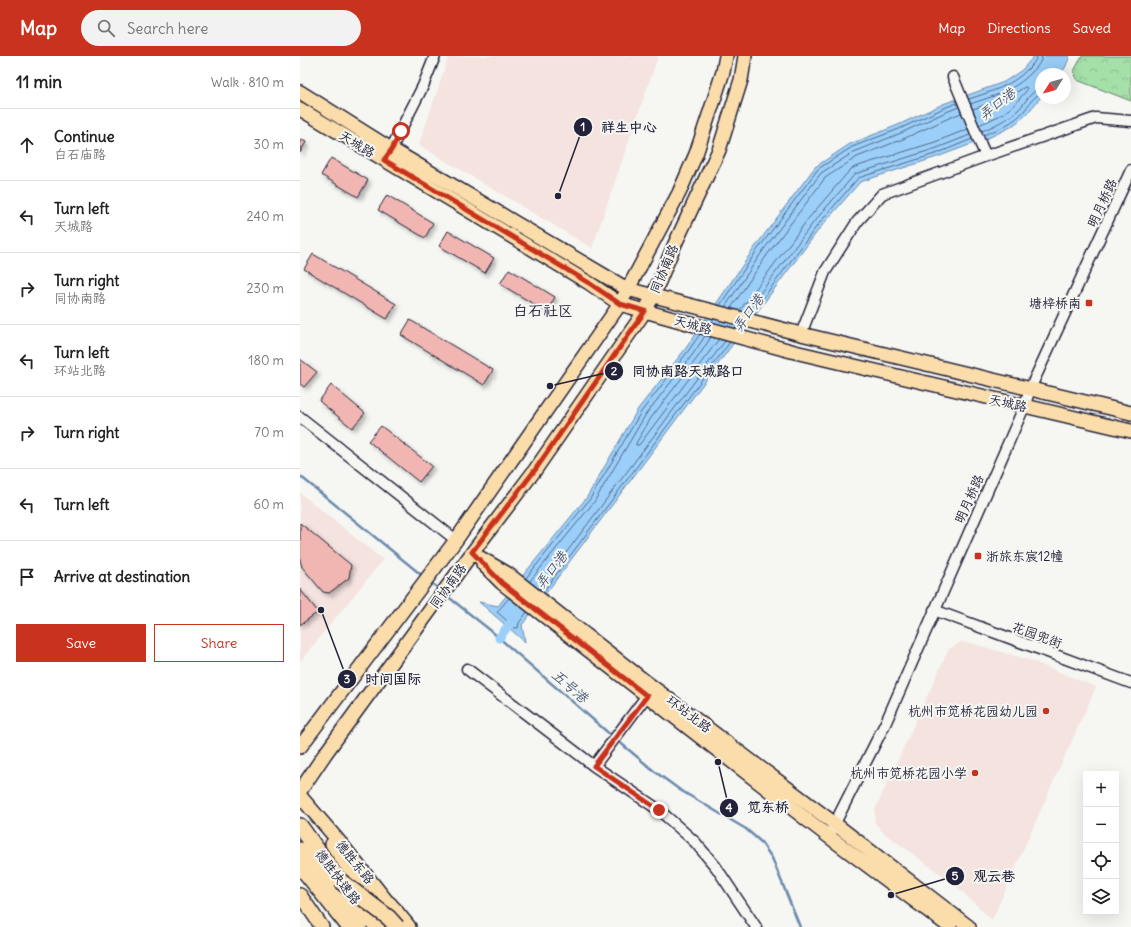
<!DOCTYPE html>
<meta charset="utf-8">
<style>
:root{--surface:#fff;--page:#f2f2f2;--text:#222;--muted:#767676;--line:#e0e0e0;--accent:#c8321e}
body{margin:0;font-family:Delius,"LXGW WenKai TC",sans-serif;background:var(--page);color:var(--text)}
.controls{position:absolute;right:12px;bottom:12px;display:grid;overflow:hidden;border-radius:0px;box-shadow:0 4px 16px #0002}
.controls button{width:36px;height:36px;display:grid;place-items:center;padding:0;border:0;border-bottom:1px solid var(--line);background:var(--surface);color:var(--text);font:20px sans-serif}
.compass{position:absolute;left:735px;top:12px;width:36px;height:36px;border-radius:50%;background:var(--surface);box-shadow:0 4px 16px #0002;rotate:233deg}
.stop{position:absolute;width:12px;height:12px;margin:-9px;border:3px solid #c8321e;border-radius:50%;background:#fff}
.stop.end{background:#c8321e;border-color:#fff;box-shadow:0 1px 4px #0008}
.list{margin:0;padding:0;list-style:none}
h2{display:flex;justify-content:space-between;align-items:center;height:52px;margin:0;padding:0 16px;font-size:17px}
h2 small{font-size:13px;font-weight:400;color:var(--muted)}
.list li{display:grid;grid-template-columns:26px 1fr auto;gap:12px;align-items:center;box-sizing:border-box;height:72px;padding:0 16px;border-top:1px solid var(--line)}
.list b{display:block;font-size:15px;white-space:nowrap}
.list p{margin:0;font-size:13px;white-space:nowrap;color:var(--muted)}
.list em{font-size:13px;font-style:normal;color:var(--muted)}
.actions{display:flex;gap:8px;padding:12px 16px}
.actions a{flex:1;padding:9px 0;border:1px solid var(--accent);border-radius:0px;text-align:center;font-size:14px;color:var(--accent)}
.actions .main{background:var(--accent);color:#fff}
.icon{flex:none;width:22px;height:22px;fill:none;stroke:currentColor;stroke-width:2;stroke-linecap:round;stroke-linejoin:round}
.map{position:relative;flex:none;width:831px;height:871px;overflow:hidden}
header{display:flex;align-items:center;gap:24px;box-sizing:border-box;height:56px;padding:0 20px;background:var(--accent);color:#fff}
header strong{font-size:19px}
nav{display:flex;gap:22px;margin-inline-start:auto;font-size:14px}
.search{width:280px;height:36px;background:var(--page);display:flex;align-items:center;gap:10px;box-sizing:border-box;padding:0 14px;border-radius:22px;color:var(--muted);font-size:15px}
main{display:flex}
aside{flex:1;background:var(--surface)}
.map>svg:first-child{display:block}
.built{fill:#f4e3df}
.forest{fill:url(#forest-crowns);stroke:#638171}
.water{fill:#9bcff9;stroke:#6b8aad}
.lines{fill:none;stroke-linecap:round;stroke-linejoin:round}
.shore{stroke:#526787;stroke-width:1}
.stream{stroke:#6b8aad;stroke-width:2.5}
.canal{stroke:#9bcff9;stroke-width:9}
.building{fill:#f1b6b2;stroke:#22223b;filter:url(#shadow)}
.minor-casing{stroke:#22223b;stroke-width:13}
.major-casing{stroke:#22223b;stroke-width:16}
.highway-casing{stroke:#22223b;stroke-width:18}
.minor{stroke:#f6f6f2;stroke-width:10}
.major{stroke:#fbddab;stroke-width:13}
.highway{stroke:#fbddab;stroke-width:15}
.highway-bridge-casing{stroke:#22223b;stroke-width:18;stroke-linecap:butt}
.highway-bridge{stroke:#fbddab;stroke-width:15}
.route{stroke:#c8321e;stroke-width:5}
.poi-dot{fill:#c8321e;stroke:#f6f6f2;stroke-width:1.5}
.labels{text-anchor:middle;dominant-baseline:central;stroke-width:4;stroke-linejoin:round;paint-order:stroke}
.street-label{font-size:13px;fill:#22223b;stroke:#f6f6f2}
.poi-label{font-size:13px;fill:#22223b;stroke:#f6f6f2;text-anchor:end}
.water-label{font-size:14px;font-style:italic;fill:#465674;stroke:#f6f6f2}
.quarter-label{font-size:15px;fill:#22223b;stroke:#f6f6f2}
.leader{fill:none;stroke:#22223b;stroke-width:1.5}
.callout-dot{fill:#22223b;stroke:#f6f6f2;stroke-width:1.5}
.mark-label{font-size:12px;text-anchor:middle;font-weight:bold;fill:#fff}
.callout-label{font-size:14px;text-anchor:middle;font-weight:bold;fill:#22223b;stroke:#f6f6f2;stroke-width:4;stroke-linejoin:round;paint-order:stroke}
</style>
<header>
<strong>Map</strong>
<div class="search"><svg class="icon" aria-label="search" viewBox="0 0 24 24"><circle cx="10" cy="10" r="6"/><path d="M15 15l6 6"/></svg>Search here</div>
<nav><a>Map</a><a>Directions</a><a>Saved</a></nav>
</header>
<main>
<aside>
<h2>11 min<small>Walk · 810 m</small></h2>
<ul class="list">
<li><svg class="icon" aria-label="ahead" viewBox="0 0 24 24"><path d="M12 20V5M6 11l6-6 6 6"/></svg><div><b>Continue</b><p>白石庙路</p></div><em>30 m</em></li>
<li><svg class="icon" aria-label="left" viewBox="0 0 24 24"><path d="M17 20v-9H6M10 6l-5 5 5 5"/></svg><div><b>Turn left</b><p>天城路</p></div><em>240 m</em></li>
<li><svg class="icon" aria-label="right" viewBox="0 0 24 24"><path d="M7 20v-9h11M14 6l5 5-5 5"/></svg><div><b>Turn right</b><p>同协南路</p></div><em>230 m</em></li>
<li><svg class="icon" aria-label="left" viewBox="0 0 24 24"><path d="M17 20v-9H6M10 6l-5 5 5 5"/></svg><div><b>Turn left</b><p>环站北路</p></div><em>180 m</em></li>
<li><svg class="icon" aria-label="right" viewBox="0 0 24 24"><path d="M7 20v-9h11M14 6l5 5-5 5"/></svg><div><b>Turn right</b></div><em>70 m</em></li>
<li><svg class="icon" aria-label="left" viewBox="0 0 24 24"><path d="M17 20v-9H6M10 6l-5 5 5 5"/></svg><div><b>Turn left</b></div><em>60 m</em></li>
<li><svg class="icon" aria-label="arrive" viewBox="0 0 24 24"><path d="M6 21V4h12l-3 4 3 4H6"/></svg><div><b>Arrive at destination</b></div></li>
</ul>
<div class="actions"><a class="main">Save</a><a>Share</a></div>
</aside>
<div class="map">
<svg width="831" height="871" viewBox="0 0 831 871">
<defs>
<pattern id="forest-crowns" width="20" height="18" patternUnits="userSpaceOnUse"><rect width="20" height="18" fill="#a4e0a7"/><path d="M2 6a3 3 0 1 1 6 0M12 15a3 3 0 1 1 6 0" fill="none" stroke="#8dc091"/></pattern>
<filter id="shadow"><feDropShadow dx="3" dy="3" stdDeviation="2" flood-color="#0004"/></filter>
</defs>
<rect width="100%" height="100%" fill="#f6f6f2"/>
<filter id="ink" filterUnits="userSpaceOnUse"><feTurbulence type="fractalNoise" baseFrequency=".025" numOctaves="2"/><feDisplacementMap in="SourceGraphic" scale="8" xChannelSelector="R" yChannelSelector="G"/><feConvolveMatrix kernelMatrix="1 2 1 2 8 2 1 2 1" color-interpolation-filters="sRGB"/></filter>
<g filter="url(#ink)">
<path class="built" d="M149 0H358L292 192 119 89Z
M0 437 83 504 0 605Z
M661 586 674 588 729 604 796 631 762 706 692 864 653 827 584 777 575 767V754L649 593Z"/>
<path class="forest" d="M782 0H831V45L777 24 774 15Z"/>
<path class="water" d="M734 0H770L765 12 760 18H741V41L725 60 711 71 690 81 640 100 560 126 520 172 222 569 225 586 179 546 198 550 287 441 338 353 386 292 455 191 515 111 550 88 598 69 643 48 704 26 722 14Z"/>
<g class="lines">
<path class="shore" d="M669 43C690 36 712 30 728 13 732 9 736 5 737 0
M670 48C694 40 714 35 732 16 737 11 741 7 742 0
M673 53 710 40 725 31 727 32V34L714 49 703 58 679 69
M682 75C694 70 708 63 718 54 726 47 730 34 741 33
M683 79C697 74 714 67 724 55 728 50 734 39 741 38
M420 249 458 193 518 113 552 91 599 73 644 52 657 47
M425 251 462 196 521 117 554 96 601 77 646 56 659 51
M431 252 467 199 525 122 557 101 603 83 649 62 661 57
M440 254 508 163 550 114 555 111 635 86 668 73
M446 256 513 167 555 118 637 92 670 79
M452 257 517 170 558 122 638 97 672 83
M411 281 398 301 351 362 336 387V389H339L419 283
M226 522 290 443 341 356 389 294 400 278
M230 525 294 446 346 358 393 298 405 280
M239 533 425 285
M243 536 430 286
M209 542 197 556 215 572H218L219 567 227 556"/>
<path class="stream" d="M0 420 124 521
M129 525 139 533
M146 539 190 574 313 681
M317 684 354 715 380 734 446 773 461 786 472 802 500 871"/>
<path class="canal" d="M199 582 214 562"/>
</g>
<path class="building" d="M0 83 6 86 0 97Z
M31 102 68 124 58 141 21 119Z
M87 139 133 167 125 182 78 154Z
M148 175 194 202 185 217 139 190Z
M13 198 96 248 87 263 4 213Z
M209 213 255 241 247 256 200 228Z
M110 264 193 314 184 329 101 279Z
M0 303 17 316 4 331 0 328Z
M31 329 65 357 52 372 19 345Z
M81 370 132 410 119 426 68 385Z
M0 467 51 509 49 522 29 537 23 536 2 511 0 504Z
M0 533 18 556 0 569Z"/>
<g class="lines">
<defs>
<path id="minor" d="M653 21 681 89 686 100
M87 99 91 93 123 30 135 0
M501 278 525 216 557 166 582 138 686 100 796 62 831 65
M0 361 156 484
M634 554 831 627
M167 613 294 710 359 754 395 786 416 811 456 871
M294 710 351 634
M532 773 586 666 724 351 730 333 831 114"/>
<path id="major" d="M0 36 91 93 327 233 501 278 831 357
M0 53 289 227 320 248 391 268 495 296 831 375
M172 497 208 518 346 626 535 768 669 871
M183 508 202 527 528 780 650 871
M0 691 156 484 320 248 379 137 396 98 412 50 423 16 426 0
M0 735 25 698 172 497 235 414 345 255 353 240 374 190 419 94 441 24 445 0
M0 740 42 789 89 848 96 854
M32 788 70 845
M0 811 48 871
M0 839 22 871"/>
<path id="highway" d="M0 770 39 824 77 871
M0 794 59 871
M89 848 108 871"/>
</defs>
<use href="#minor" class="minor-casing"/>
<use href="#major" class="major-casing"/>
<use href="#highway" class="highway-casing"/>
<use href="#minor" class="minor"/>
<use href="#major" class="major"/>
<use href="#highway" class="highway"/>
<defs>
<path id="highway-bridge" d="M39 824 89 862 97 871"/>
</defs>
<use href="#highway-bridge" class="highway-bridge-casing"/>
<use href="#highway-bridge" class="highway-bridge"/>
</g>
</g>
<g class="lines" filter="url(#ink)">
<path class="route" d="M101 75 92 93 84 104 289 227 320 248 345 255 235 414 172 496 202 527 347 640 294 710 359 754"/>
</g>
<g class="poi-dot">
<rect x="785" y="243" width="8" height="8" rx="2"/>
<rect x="674" y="496" width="8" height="8" rx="2"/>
<circle cx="746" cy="655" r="4"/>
<circle cx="675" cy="717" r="4"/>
</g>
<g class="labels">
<g class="street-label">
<text transform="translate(57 88) rotate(31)">天城路</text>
<text transform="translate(802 147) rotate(-65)">明月桥路</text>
<text transform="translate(364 213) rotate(-67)">同协南路</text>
<text transform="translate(393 269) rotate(15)">天城路</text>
<text transform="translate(708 347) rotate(13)">天城路</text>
<text transform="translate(669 443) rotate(-66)">明月桥路</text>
<text transform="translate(148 530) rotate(-54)">同协南路</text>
<text transform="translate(737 579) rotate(20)">花园兜街</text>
<text transform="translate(389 658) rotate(37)">环站北路</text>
<text transform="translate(55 806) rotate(51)">德胜东路</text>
<text transform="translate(38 821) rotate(53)">德胜快速路</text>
</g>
<g class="poi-label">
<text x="781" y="247">塘梓桥南</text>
<text x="686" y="500" text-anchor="start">浙旅东宸12幢</text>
<text x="738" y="655">杭州市笕桥花园幼儿园</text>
<text x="667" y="717">杭州市笕桥花园小学</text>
</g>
<g class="water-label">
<text transform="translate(697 48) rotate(-38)">弄口港</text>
<text transform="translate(448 257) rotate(-54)">弄口港</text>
<text transform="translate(251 514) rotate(-52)">弄口港</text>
<text transform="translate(270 630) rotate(41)">五号港</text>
</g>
<g class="quarter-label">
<text x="243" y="254">白石社区</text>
</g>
</g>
<path class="leader" d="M258 140L283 71M250 330L314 315M21 554L47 623M418 706L429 752M591 839L655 820"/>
<g class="callout-dot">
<circle cx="258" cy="140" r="4"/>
<circle cx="250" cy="330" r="4"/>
<circle cx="21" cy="554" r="4"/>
<circle cx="418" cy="706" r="4"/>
<circle cx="591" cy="839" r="4"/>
<circle cx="283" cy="71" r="10"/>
<circle cx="314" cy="315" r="10"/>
<circle cx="47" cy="623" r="10"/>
<circle cx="429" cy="752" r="10"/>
<circle cx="655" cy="820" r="10"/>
</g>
<g class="mark-label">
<text x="283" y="75">1</text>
<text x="314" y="319">2</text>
<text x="47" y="627">3</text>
<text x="429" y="756">4</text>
<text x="655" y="824">5</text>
</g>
<g class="callout-label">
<text x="329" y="76">祥生中心</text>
<text x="388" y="320">同协南路天城路口</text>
<text x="93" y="628">时间国际</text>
<text x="468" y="756">笕东桥</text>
<text x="694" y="825">观云巷</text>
</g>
</svg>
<div class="controls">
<button>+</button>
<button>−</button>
<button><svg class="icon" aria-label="locate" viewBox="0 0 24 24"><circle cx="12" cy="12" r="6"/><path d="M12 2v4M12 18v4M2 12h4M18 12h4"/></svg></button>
<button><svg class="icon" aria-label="layers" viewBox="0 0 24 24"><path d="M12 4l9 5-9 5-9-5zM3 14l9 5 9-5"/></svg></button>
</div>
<svg class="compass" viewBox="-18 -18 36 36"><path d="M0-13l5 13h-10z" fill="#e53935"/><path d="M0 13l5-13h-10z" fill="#767676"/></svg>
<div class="stop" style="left:101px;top:75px"></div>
<div class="stop end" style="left:359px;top:754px"></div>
</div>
</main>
